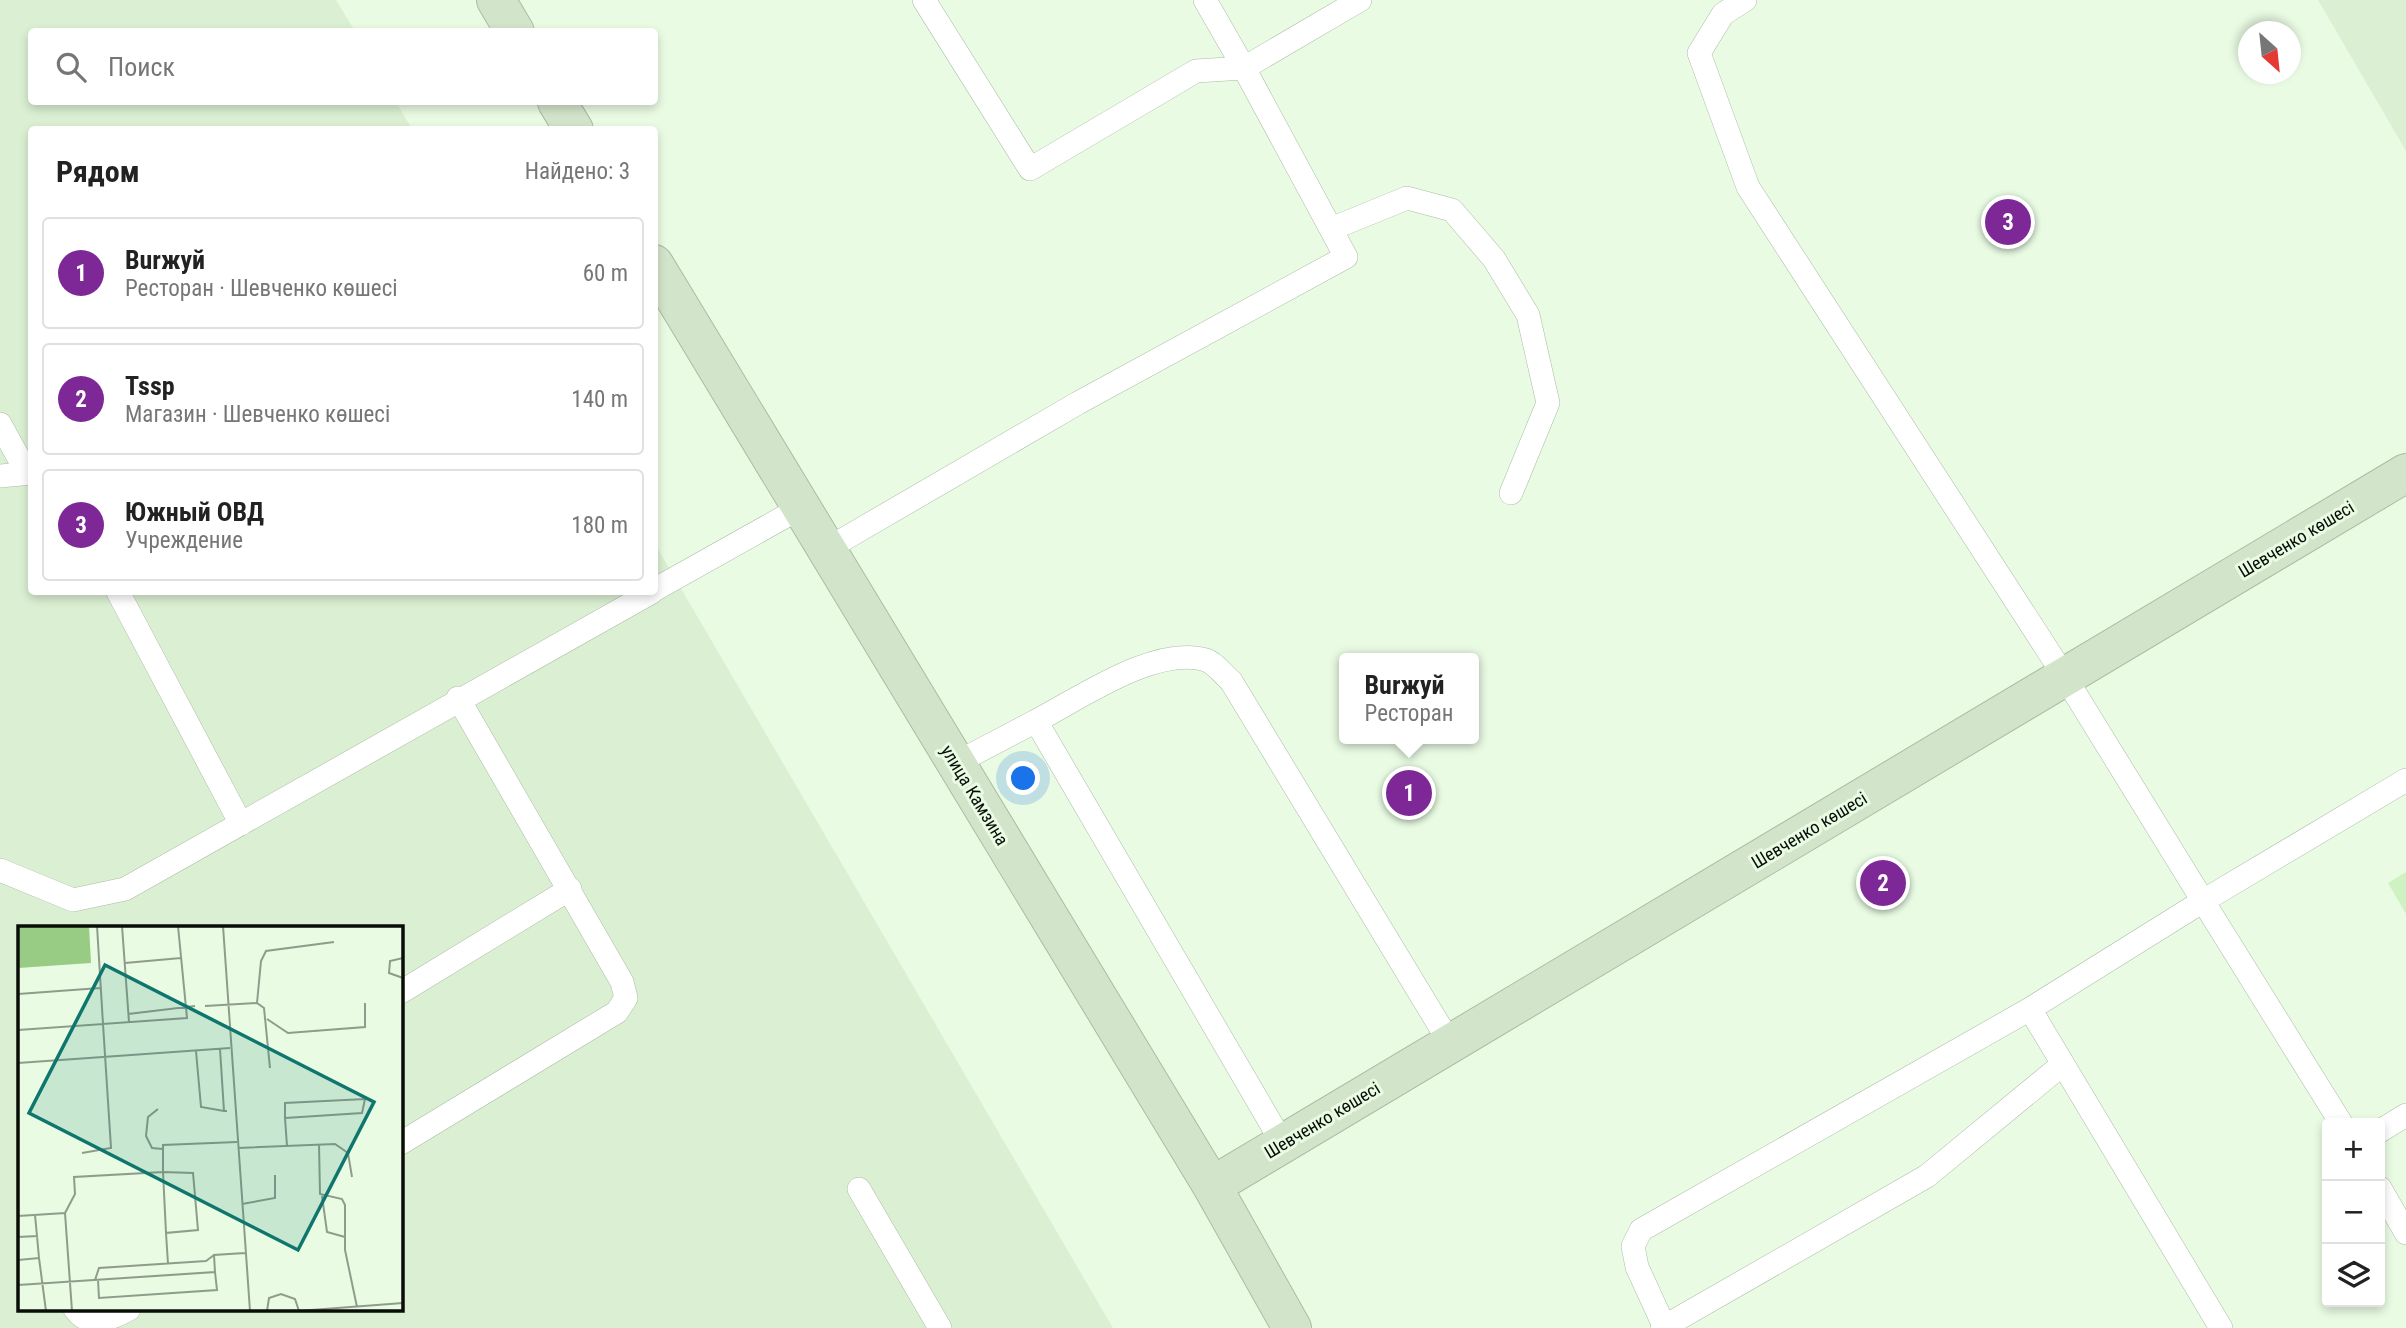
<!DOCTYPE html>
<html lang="ru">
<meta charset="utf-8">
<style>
:root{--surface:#fff;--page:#f2f2f2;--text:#222;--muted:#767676;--line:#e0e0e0;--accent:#7d2896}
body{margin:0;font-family:"Roboto Condensed",sans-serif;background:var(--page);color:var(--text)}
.controls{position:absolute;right:21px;bottom:21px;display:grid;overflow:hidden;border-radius:7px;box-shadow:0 4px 10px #0003}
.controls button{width:63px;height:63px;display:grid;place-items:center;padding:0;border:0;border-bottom:2px solid var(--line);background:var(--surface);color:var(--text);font:35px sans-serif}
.compass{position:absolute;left:2238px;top:21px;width:63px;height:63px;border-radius:50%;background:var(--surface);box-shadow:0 4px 10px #0003;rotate:153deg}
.you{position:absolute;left:1024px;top:779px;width:24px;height:24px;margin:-18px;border:5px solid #fff;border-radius:50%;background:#1a73e8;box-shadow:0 0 0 10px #1a73e833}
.badge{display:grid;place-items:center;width:46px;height:46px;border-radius:50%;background:var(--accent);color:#fff;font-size:23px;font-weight:700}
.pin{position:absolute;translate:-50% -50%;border:4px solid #fff;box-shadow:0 2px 7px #0006}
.popup{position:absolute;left:1339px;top:653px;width:140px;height:91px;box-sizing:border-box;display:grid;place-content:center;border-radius:7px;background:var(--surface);filter:drop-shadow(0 2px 5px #0005);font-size:23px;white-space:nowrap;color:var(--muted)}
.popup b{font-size:26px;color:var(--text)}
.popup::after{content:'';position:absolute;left:50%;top:100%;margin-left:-14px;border:14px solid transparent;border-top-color:var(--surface)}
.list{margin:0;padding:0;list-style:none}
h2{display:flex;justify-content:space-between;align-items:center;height:91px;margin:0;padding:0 28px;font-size:30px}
h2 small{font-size:23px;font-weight:400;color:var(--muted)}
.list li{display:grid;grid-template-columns:46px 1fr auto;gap:21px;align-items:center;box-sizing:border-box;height:112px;margin:0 14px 14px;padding:0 14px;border:2px solid var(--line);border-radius:7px}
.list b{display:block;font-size:26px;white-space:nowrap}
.list p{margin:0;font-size:23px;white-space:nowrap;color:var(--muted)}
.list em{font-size:23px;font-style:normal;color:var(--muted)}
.icon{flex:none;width:38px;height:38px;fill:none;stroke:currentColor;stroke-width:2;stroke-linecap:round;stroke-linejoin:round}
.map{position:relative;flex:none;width:2406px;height:1328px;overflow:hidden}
.search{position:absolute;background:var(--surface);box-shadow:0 4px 10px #0003;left:28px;top:28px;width:630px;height:77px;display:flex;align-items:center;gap:18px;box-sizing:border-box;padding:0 24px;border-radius:7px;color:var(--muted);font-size:26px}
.panel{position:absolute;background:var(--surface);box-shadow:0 4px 10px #0003;left:28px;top:126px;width:630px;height:469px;border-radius:7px}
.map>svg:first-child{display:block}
.built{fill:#dbf0d3;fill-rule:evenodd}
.green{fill:#cef2c1}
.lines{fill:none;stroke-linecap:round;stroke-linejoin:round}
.lane-casing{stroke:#abbca5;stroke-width:24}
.secondary-casing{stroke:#abbca5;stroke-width:40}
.lane{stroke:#fff;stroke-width:23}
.secondary{stroke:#d2e5ca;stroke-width:38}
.labels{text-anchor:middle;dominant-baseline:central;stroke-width:6;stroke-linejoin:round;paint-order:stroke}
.street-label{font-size:18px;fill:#080e07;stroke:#e9fbe3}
.inset-road{fill:none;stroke:#8f9c8b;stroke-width:2}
.view{fill:#0f766e;fill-opacity:0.15;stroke:#0f766e;stroke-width:3.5}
.inset-edge{fill:none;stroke:#080e07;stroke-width:3.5}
</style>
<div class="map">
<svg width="2406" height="1328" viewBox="0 0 2406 1328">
<rect width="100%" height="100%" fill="#e9fbe3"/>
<path class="built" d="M0 0H336L355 31 32 32V102H396L412 129 32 130V592H654L655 544 1113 1328H0ZM19 927H401V1309H19Z
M2318 0H2406V151Z"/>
<path class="green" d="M2406 872V914L2388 883Z"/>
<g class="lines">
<defs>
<path id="lane" d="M924 0 1030 169 1196 71 1244 68 1205 0
M1745 0 1723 14 1699 53 1748 187 2065 677 2203 901 2406 780
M1331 229 1407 198 1452 210 1494 259 1528 315 1548 403 1511 493
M0 424 26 471
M0 476 32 473
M827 549 1078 403 1346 257 1244 68 1360 0
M654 590 802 507
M118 592 241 824
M1036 721C1082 697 1156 645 1206 660 1215 663 1224 675 1231 681L1450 1043
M956 763 1036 721 1283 1144
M0 870 73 900 125 889 652 592
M401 992 570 889
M2030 1009 2221 1328
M2380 1131 2406 1115
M401 1143 617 1012 626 998 622 982 458 698
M2380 1188 2406 1233
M859 1189 940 1328
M75 1309C88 1328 112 1319 129 1309
M1662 1328 1927 1176 2063 1064
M1665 1328 1637 1267 1633 1246 1641 1230 2030 1009 2203 901 2341 1123"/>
<path id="secondary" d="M496 0 515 32
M557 102 574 130
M654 264 1212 1186 1292 1328
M1212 1186 2406 473"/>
</defs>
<use href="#lane" class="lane-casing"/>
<use href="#secondary" class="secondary-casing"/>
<use href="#lane" class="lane"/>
<use href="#secondary" class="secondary"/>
</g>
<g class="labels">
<g class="street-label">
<text transform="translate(2296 539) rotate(-31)">Шевченко көшесі</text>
<text transform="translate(975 795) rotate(59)">улица Камзина</text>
<text transform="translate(1809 830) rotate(-31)">Шевченко көшесі</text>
<text transform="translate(1322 1120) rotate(-31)">Шевченко көшесі</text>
</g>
</g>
<g transform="translate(18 926)">
<rect width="385" height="385" fill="#e9fbe3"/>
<path d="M0 0H71L73 37 0 42Z" fill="#98cb84"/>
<path class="inset-road" d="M79 0 85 98 169 92 160 0M104 0 111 96M205 0 232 385M385 32 372 35 371 47 385 52M107 37 163 32M0 68 82 62M239 77 243 35 248 25 316 16M187 80 239 77 246 82 252 142M110 88 177 80M249 93 270 107 347 101V77M0 104 85 98 93 222 64 227M202 123 206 185H209M178 125 183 181 206 185M0 137 212 122M140 183 130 191 128 210 134 222 145 223M267 192 344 187 347 173 267 177V192L269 220M301 218 302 268 324 273 327 279V324L339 381M220 222 317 218 330 227 334 251M304 270 309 306 327 311M224 278 257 272V249M47 287 54 385M0 290 47 287 57 268 56 251 145 246V219L219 216M148 307 145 246 175 247 180 304 148 307 150 338M19 310 21 332M0 311 19 310 17 289M0 334 21 332 28 385M77 354 81 342 188 335 196 329M80 354 81 372 199 364 197 346M0 359 197 346 196 329 227 327M249 385 251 372 263 368 277 373 281 385M280 385 385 377"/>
<path class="view" d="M87 39 356 176 280 324 11 187Z"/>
<rect width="385" height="385" class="inset-edge"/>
</g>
</svg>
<div class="controls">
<button>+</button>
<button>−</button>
<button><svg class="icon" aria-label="layers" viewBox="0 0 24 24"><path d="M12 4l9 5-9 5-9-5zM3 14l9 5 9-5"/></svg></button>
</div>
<svg class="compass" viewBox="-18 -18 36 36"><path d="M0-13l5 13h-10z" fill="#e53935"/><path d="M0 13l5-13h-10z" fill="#767676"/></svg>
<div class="you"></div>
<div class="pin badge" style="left:1409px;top:793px">1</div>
<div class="popup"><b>Burжуй</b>Ресторан</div>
<div class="pin badge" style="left:1883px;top:883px">2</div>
<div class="pin badge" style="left:2008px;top:222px">3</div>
<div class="search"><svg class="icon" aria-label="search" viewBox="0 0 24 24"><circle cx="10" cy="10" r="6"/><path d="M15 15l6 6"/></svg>Поиск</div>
<section class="panel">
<h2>Рядом<small>Найдено: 3</small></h2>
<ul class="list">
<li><span class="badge">1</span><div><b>Burжуй</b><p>Ресторан · Шевченко көшесі</p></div><em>60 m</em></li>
<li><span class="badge">2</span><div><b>Tssp</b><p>Магазин · Шевченко көшесі</p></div><em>140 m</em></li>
<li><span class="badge">3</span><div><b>Южный ОВД</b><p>Учреждение</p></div><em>180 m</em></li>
</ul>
</section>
</div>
